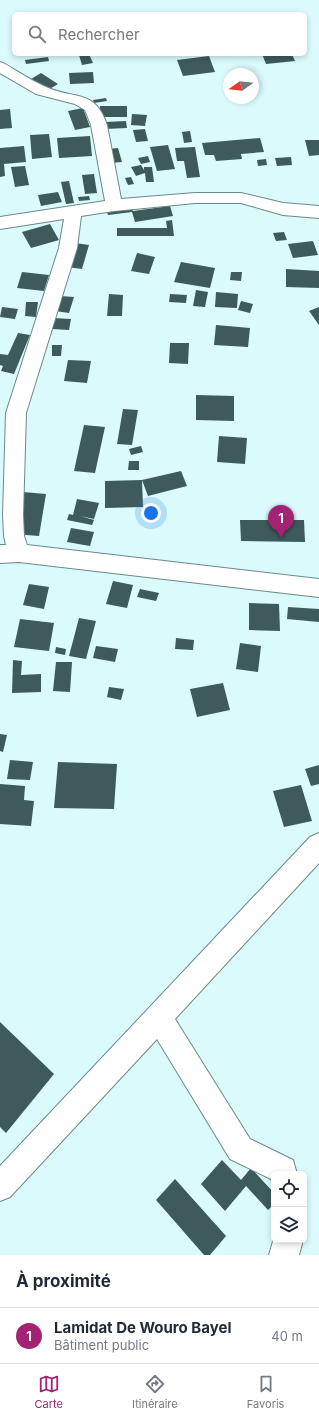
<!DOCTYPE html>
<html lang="fr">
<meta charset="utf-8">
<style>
:root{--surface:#fff;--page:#f6f6f7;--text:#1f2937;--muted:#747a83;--line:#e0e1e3;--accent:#a22273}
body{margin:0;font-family:Inter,sans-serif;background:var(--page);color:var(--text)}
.controls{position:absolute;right:12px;bottom:12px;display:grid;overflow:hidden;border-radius:6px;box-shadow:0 2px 6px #0003}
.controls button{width:36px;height:36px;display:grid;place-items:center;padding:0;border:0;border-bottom:1px solid var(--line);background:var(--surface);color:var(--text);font:20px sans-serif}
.compass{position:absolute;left:223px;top:68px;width:36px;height:36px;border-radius:50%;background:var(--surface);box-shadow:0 2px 6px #0003;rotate:255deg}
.you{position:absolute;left:151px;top:513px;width:14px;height:14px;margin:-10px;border:3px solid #fff;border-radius:50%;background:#1a73e8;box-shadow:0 0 0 6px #1a73e833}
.badge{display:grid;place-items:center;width:26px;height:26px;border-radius:50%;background:var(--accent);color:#fff;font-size:13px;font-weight:700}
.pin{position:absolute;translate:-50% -33px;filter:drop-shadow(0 1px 2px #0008)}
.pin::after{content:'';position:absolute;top:21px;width:14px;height:12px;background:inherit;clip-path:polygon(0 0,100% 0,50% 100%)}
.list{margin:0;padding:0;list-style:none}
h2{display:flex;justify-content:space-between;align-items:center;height:52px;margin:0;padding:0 16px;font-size:17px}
h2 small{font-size:13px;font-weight:400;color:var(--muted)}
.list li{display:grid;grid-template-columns:26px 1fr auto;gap:12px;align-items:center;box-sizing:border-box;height:56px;padding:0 16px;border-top:1px solid var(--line)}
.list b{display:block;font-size:15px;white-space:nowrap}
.list p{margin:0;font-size:13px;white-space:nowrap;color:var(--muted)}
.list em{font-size:13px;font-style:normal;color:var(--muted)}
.icon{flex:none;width:22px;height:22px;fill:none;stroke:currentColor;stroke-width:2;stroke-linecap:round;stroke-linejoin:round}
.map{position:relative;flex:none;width:319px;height:1255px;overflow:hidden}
.search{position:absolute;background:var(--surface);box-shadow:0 2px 6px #0003;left:12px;right:12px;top:12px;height:44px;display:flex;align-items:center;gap:10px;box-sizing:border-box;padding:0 14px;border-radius:6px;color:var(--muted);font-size:15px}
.sheet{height:108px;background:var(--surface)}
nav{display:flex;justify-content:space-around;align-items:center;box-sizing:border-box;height:56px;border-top:1px solid var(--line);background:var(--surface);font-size:11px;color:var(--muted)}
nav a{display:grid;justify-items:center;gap:2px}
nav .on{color:var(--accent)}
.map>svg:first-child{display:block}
.building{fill:#3e5a5a}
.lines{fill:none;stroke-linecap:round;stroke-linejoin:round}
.minor-casing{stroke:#6c898a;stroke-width:2}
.minor{fill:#fff;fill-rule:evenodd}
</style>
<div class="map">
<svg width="319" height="1255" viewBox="0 0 319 1255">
<rect width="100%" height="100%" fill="#dafafb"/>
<path class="building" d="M89 54 93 63 82 65 79 55Z
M262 54H292L295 61 266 64Z
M209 56 215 72 183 76 177 60Z
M48 57 49 61 26 64 25 60Z
M93 72 94 83 70 84 69 73Z
M41 73 58 84 48 90 31 79Z
M106 98 107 101 94 103 93 100Z
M100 106H127V117H99Z
M83 108 90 127 75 130 68 111Z
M10 109 12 128 0 129V110Z
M132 114 147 115 145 126 131 125Z
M126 121 127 128 105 129V122Z
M145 129 148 141 136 142 133 130Z
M190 131 192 142 184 143 182 132Z
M49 134 52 157 32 159 30 135Z
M90 136 92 156 59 158 57 138Z
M260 138 264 152 241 154 242 159 216 161 214 155H205L202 143Z
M305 140H319V155L309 156Z
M168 145 175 169 157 171 150 147Z
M24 146 26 162 4 164 5 176 0 177V148Z
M195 147 200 177 187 178 184 161H177L175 148Z
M118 148 122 162 111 163 108 149Z
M148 156 150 162 141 164 138 158Z
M291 157 292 165 277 166 275 158Z
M266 159 267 165 258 166 257 160Z
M141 165 144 170V167H152L154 182H146L145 173 136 176 131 167Z
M25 166 29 185 15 187 11 167Z
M94 174 97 193 85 194 82 175Z
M131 177 134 184 128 185 125 178Z
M69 181 74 203 66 204 61 182Z
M58 192 62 202 41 206 38 195Z
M89 196 90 200 79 201 78 197Z
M131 206 133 211 170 206 173 216 135 222 132 212 108 215 106 209Z
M172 220 174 236H117V228H167L166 221Z
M50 224 59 240 31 248 22 232Z
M284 232 287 240 276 241 273 233Z
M313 241 318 255 293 258 288 244Z
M75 243 89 245 82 269 67 267Z
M137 253 155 257 149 274 131 271Z
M181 262 215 268 210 288 174 282Z
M286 269 319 271V288L286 287Z
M22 272 49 275 44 291 17 288Z
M231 272H242L241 281 230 280Z
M196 290 208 292 205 307 193 306Z
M216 292 238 294 237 308 215 307Z
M109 294 123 295 122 316H107Z
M170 294 187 295 186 303 169 302Z
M60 296 74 297 69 313 55 311Z
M241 301 253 304 250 313 238 310Z
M26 302H38L36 317 25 316Z
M2 307 18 309 15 319 0 317Z
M319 307V325L309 311Z
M53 318 71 319 69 330 52 329Z
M216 325 250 328 248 347 214 345Z
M18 333 30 335 14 374 1 371 3 366 0 365V354L8 355Z
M170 343H189L188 364 169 363Z
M52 345H62L61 356H52Z
M68 360 91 361 87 383 64 381Z
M196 395 234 396V421L196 420Z
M123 409 138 410 132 445 117 444Z
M84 425 105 427 95 473 74 471Z
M219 436 247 438 245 464 217 462Z
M141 446 143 452 131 455 129 449Z
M129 461H139V470H128Z
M181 471 187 486 148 496 142 480Z
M142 480 143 507 105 508V481Z
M23 492 46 494 39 536 14 534Z
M77 499 99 503 94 519 80 516 94 520 92 525 67 520 69 514 73 515Z
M240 520H304L305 542 241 541Z
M71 528 94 532 90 546 67 542Z
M113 581 133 585 127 608 106 604Z
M29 584 49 587 44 609 23 605Z
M140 589 159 593 156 601 137 597Z
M249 603 279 604 280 631 249 630Z
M288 607 319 609V622L287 619Z
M79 618 96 621 86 659 69 656Z
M20 619 54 623 49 651 14 647Z
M176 638 194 640 193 650 175 649Z
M240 643 261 646 258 672 236 669Z
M96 646 118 649 115 662 93 658Z
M56 647 66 649 65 655 55 653Z
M13 660 22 661 21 675 41 674V692L12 693Z
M56 662H72L70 692 53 691Z
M223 683 230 710 197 717 190 689Z
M109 687 124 689 121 700 107 697Z
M0 734 7 735 3 752 0 751Z
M10 760 33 762 30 780 7 779Z
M58 762 117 764 114 809 54 808Z
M319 765V784L311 786 305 769Z
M0 784 25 786 24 800 34 801 31 826 0 824Z
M301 785 312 821 284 827 273 791Z
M0 1022 54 1074 6 1133 0 1127Z
M222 1160 241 1180 251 1168 274 1193V1204L268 1210 246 1186 225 1211 201 1184Z
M175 1179 226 1236 210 1255H204L156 1200Z"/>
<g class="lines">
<defs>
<path id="minor" d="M0 62 5 64C19 72 32 81 46 87 74 100 95 88 107 125L121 199 195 193H241L283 203 319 206V218L283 215 241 203H195L114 211 81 216 77 248 26 413 23 515 24 536 27 545 319 579V597L19 562 0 563V545H6L4 536 3 515 6 413 59 248 64 219 0 229V217L105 201 91 125 85 110 75 104 36 94 0 73Z
M319 833V863L175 1019 250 1139 293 1160 297 1174H274V1185L271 1179 230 1159 157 1039 10 1197 0 1201V1166L310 837Z
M274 1238V1240H303L299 1255H269Z"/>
</defs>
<use href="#minor" class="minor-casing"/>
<use href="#minor" class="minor"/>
</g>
</svg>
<div class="controls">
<button><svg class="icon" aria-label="locate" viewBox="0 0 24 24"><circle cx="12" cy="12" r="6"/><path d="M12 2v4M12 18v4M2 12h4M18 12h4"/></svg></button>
<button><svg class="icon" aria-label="layers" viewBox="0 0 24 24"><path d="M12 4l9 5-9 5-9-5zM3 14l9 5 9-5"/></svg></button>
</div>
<svg class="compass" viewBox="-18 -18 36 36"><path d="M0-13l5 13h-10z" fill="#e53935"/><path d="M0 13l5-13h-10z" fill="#747a83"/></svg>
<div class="you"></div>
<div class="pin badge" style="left:281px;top:538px">1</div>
<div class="search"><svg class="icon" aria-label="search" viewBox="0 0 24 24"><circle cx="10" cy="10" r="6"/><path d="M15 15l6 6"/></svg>Rechercher</div>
</div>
<section class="sheet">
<h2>À proximité<small></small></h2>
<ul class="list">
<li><span class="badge">1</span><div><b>Lamidat De Wouro Bayel</b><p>Bâtiment public</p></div><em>40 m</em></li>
</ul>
</section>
<nav>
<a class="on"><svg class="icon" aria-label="map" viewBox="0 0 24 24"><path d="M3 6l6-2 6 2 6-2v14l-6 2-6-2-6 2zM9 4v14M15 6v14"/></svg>Carte</a>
<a><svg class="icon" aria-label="directions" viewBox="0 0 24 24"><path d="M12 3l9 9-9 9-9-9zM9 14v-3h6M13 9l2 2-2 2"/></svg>Itinéraire</a>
<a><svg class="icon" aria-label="saved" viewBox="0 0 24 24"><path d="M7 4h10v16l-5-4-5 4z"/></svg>Favoris</a>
</nav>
